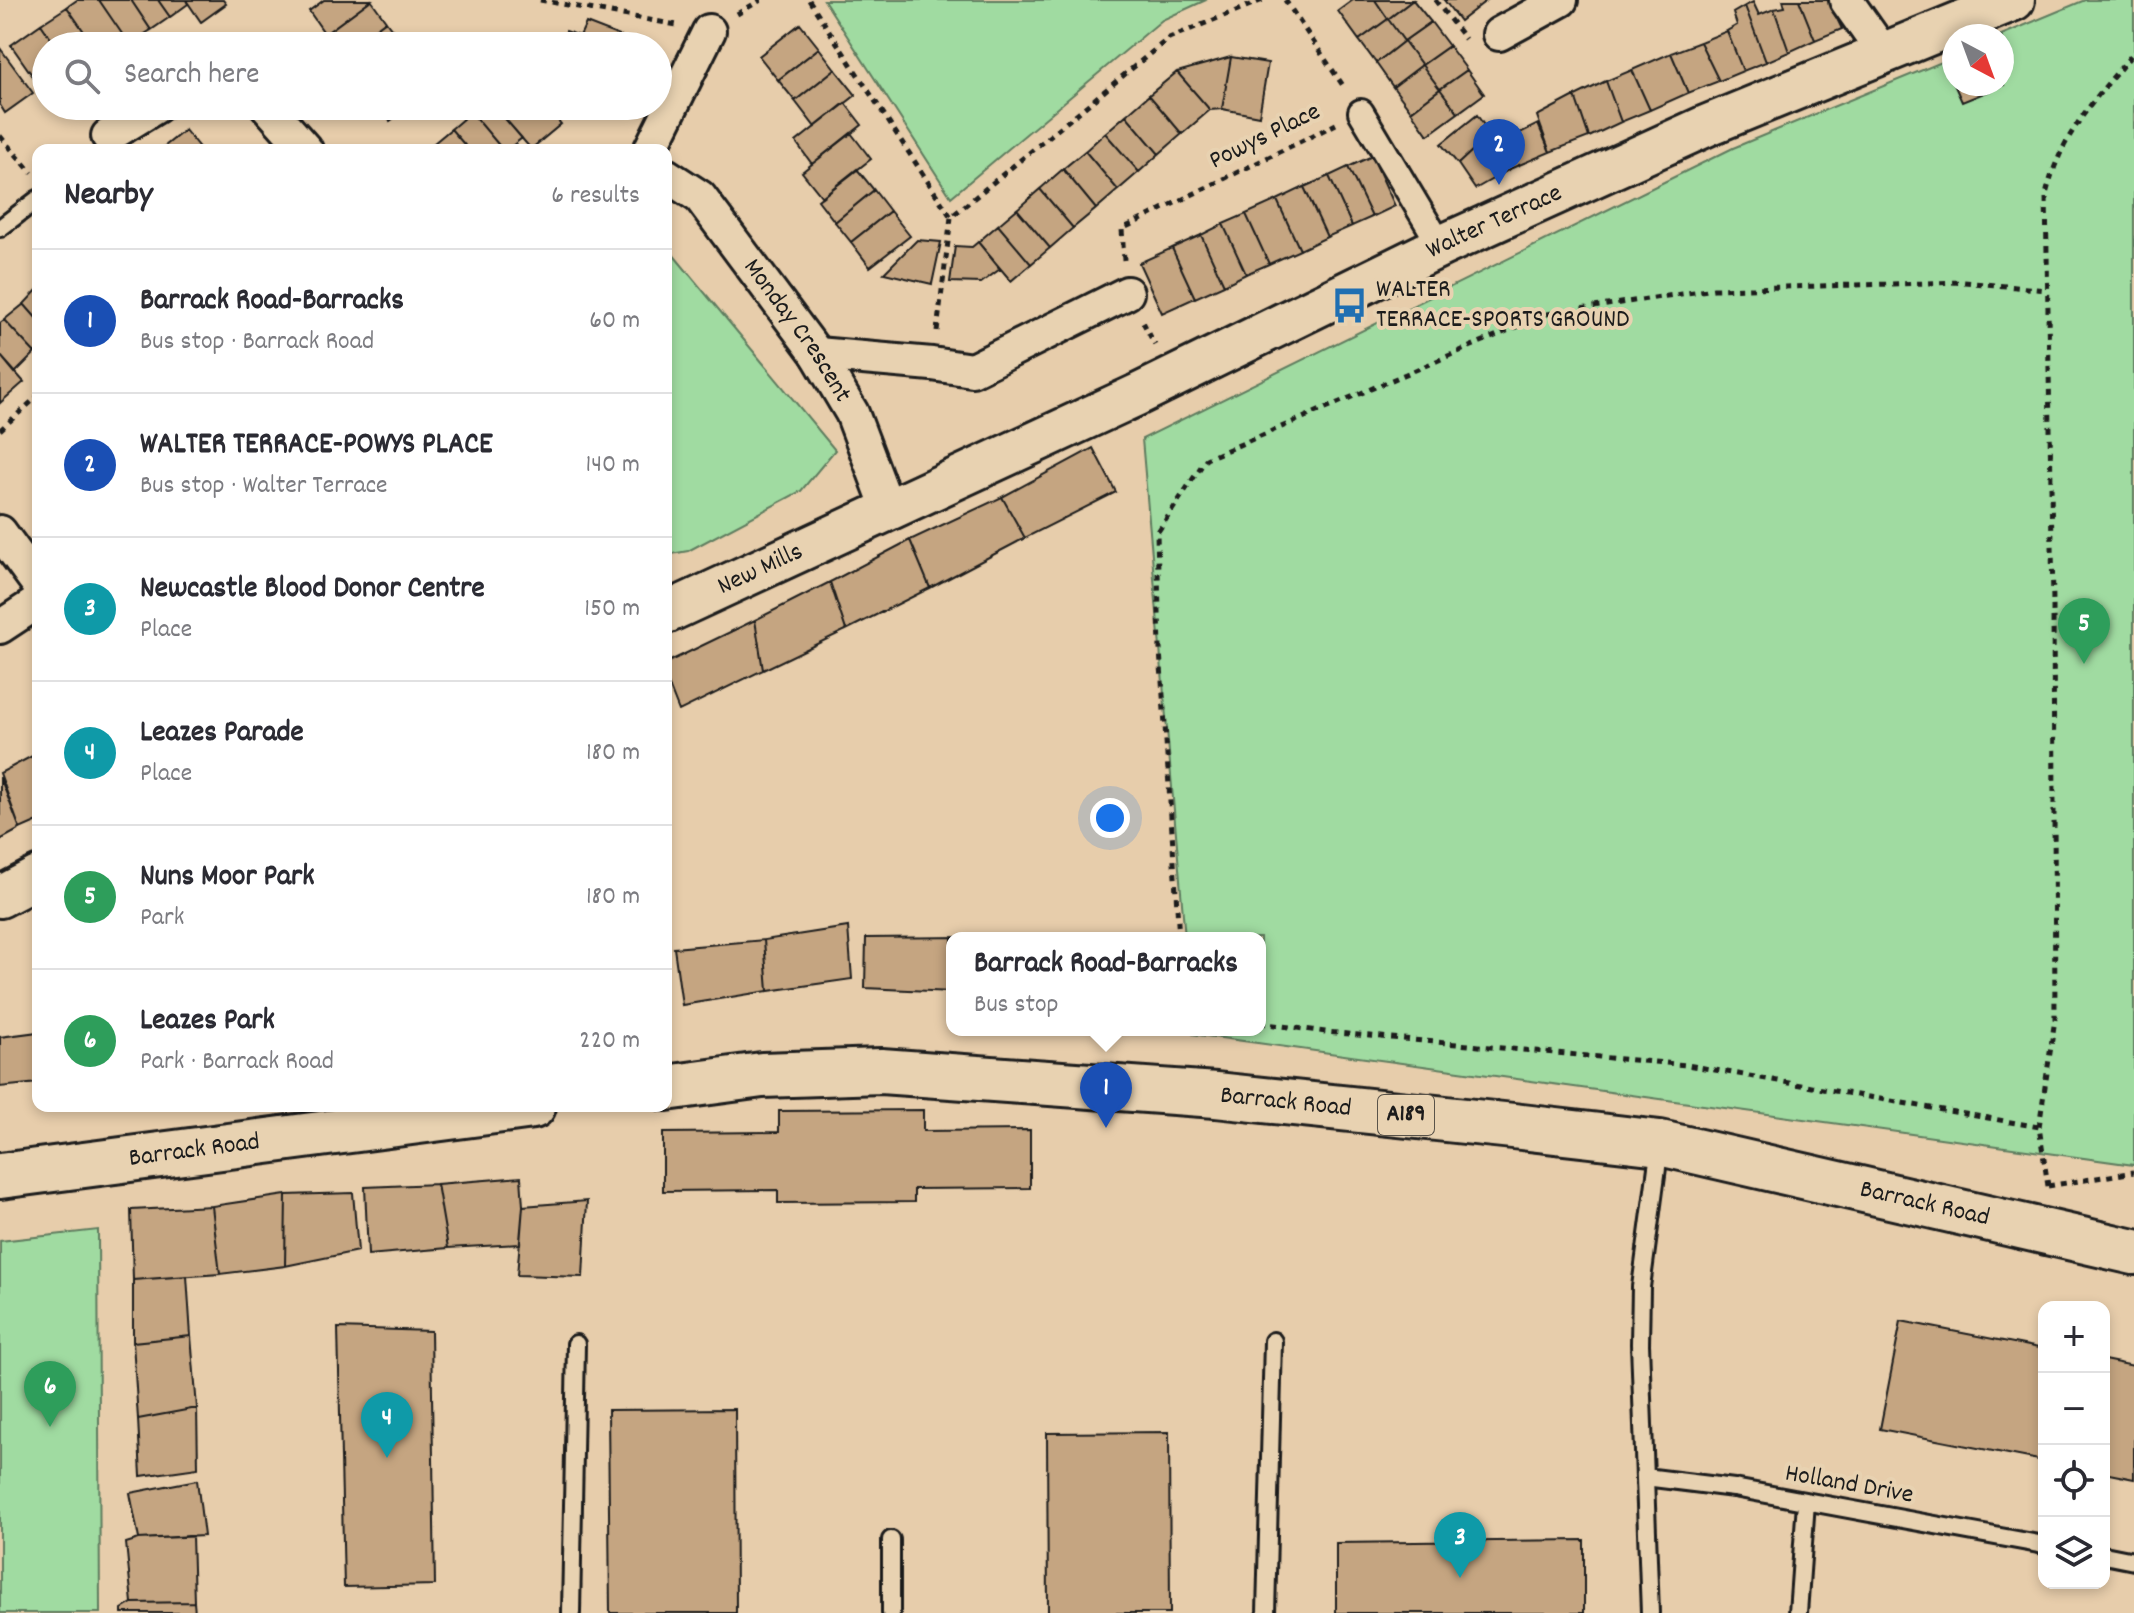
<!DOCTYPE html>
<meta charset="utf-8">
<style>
:root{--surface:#fff;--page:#f7f7f7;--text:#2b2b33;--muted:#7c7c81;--line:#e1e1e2;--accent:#1a73e8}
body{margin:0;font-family:Dekko,sans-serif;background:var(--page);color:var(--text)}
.controls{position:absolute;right:24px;bottom:24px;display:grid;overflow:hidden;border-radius:16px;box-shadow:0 4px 12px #0003}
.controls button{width:72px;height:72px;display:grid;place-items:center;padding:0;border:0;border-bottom:2px solid var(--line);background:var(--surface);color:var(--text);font:40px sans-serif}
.compass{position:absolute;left:1942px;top:24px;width:72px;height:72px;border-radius:50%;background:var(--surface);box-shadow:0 4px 12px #0003;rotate:139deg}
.you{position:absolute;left:1110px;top:818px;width:28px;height:28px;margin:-20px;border:6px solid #fff;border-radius:50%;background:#1a73e8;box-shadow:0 0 0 12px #1a73e833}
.badge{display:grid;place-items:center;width:52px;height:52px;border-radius:50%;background:var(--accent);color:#fff;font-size:26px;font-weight:700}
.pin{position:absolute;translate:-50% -66px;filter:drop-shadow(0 2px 4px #0008)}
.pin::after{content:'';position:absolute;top:42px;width:28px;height:24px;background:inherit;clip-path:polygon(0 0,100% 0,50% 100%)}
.popup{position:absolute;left:946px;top:932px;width:320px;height:104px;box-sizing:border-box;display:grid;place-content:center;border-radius:16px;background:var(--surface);filter:drop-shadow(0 2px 6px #0005);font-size:26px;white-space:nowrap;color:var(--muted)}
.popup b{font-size:30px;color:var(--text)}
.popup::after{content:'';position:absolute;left:50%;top:100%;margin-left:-16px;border:16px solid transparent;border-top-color:var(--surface)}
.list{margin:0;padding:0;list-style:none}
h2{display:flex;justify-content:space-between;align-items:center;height:104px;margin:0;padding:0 32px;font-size:34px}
h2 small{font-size:26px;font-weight:400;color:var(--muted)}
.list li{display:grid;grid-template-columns:52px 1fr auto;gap:24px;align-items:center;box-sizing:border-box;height:144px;padding:0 32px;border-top:2px solid var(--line)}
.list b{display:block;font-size:30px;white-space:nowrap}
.list p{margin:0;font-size:26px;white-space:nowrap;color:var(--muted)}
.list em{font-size:26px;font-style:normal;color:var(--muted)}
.icon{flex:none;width:44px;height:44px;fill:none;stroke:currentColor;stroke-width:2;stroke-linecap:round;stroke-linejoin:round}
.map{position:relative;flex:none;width:2134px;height:1613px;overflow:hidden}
.search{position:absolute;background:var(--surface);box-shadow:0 4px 12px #0003;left:32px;top:32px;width:640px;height:88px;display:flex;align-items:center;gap:20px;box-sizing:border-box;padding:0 28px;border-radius:44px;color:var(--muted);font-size:30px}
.panel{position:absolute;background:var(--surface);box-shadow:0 4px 12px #0003;left:32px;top:144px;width:640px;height:968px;border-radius:16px}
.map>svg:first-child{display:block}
.green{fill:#a0dba1;stroke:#5e7c5e;stroke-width:2}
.building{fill:#c5a581;stroke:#1c1c1c;stroke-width:2}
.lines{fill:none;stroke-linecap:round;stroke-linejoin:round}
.service-casing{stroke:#1c1c1c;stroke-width:22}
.pedestrian-casing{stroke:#1c1c1c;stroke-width:30}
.minor-casing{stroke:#1c1c1c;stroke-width:38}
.tertiary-casing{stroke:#1c1c1c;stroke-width:46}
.primary-casing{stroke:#1c1c1c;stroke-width:50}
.path{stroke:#1c1c1c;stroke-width:5;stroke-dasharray:6 6;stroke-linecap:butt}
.service{stroke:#e8d2b1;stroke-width:16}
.pedestrian{stroke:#e8d2b1;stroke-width:24}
.minor{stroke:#e8d2b1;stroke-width:32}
.tertiary{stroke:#e8d2b1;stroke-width:40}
.primary{stroke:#e8d2b1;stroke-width:44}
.labels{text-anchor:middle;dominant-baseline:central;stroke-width:8;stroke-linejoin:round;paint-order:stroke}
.shield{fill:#e8d2b1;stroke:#595349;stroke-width:2}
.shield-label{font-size:24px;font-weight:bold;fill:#1c1c1c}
.street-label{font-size:26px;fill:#1c1c1c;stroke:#e8d2b1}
.poi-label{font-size:26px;fill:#1c1c1c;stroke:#e8d2b1;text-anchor:start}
</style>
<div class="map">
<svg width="2134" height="1613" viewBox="0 0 2134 1613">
<rect width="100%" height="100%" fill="#e7cdab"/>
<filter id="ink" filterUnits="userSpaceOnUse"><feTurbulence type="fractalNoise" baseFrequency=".0125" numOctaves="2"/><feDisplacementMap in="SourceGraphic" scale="16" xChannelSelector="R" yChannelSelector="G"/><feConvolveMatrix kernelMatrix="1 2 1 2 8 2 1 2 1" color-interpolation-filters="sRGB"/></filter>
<g filter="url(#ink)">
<path class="green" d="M824 0H1206L1162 20 951 197Z
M2085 0H2134V1165L1193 1034 1192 1030H1260V938H1185L1142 439 1733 148 1954 57V84H2002V36H1999Z
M666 246 835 450 801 491 688 551 666 555Z
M98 1230 100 1613H0V1241Z"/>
<path class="building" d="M77 0H99L129 44 94 46 67 7Z
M99 0H131L151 30 129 44Z
M131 0H158L170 17 151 30Z
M158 0H186L188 4 170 17Z
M186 0H223L226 4 201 22Z
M324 0H371L325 34 309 11Z
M371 0 386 21 352 46H335L325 34Z
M1353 0H1375L1388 19 1359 40 1338 11Z
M1375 0H1413L1388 19Z
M1413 0 1431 22 1404 41 1388 19Z
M1444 0H1487L1460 21Z
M1783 0H1799L1815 40 1789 52 1774 9 1785 7Z
M1799 0H1828L1842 29 1815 40Z
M1753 2 1759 15 1774 9 1789 52 1766 62 1745 6Z
M1745 6 1766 62 1743 71 1727 31 1737 25 1733 13Z
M67 7 94 46H56L41 24Z
M1388 19 1404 41 1376 63 1359 40Z
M386 21 402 43 398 46H352Z
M1431 22 1449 46 1422 65 1404 41Z
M586 23 638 43 637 46H560L566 31 580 36Z
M41 24 56 46H46V95L11 45Z
M800 24 819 48 778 80 759 56Z
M1727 31 1743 71 1719 81 1700 42Z
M1404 41 1422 65 1393 87 1376 63Z
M1700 42 1719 81 1688 93 1671 53Z
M1449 46 1467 70 1440 89 1422 65Z
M0 48 33 93 5 113 0 105Z
M819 48 835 69 795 101 778 80Z
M1671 53 1688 93 1650 110 1632 70Z
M1231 57 1268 63 1259 116 1222 109Z
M1231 57 1222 109 1210 110 1177 72Z
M1422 65 1440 89 1411 111 1393 87Z
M835 69 856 95 815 127 795 101Z
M1467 70 1484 94 1458 113 1440 89Z
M1632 70 1650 110 1621 122 1606 81Z
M1177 72 1210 110 1182 134 1149 95Z
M2002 79 2004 85 1962 102 1954 84H2002Z
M1606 81 1621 122 1589 137 1575 96Z
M1440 89 1458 113 1428 135 1411 111Z
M1149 95 1182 134 1159 154 1126 115Z
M1575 96 1589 137 1550 152 1537 116Z
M845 103 862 125 812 164 796 142Z
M379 106H409L390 121Z
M477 106H494L522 138 507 150H503L471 112Z
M494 106H546L561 124 531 149Z
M471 112 503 150H469L451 129Z
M1126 115 1159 154 1139 172 1105 133Z
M1477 115 1490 134 1458 164 1441 144Z
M1538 124 1550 152 1512 168 1496 145Z
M451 129 469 150H430L428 148Z
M185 130 201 150H160Z
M851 133 871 159 822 197 802 172Z
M1105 133 1139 172 1118 190 1085 151Z
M1490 134 1512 168 1475 189 1458 164Z
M1085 151 1118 190 1096 209 1063 169Z
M1372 156 1395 206 1372 217 1348 167Z
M1348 167 1372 217 1352 226 1329 176Z
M857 169 874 190 835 222 818 200Z
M1063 169 1096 209 1073 228 1040 189Z
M1329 176 1352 226 1327 237 1304 187Z
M1304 187 1327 237 1300 250 1277 200Z
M1040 189 1073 228 1050 248 1017 209Z
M874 190 890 211 851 242 835 222Z
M1277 200 1300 250 1269 264 1246 214Z
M1017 209 1050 248 1031 264 998 225Z
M890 211 910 236 870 267 851 242Z
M1246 214 1269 264 1246 274 1223 224Z
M1223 224 1246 274 1224 285 1201 235Z
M998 225 1031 264 1011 281 978 242Z
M1201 235 1224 285 1195 298 1172 248Z
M917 240 941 242 932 284 884 273Z
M978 242 1000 269 981 283 950 282 955 246 972 247Z
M1172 248 1195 298 1162 313 1139 263Z
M38 289V320L24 304Z
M24 304 38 320V350L35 353 4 320Z
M4 320 35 353 15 373 0 355V323Z
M0 355 24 382 0 403Z
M1093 448 1116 492 1025 538 1002 497Z
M1002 497 1025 538 930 588 910 540Z
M910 540 930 588 846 630 830 582Z
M830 582 846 630 763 670 755 620Z
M755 620 763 670 679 711 666 678V663Z
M38 753V821L20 829 0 773Z
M0 777 20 829 0 840Z
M848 927 852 979 768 991 764 940Z
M966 937 952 938V992L865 988 866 938Z
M764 940 768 991 682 1005 674 948Z
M38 1032V1083L0 1087V1037Z
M923 1110V1131L1030 1130V1188L914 1189V1202L778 1203V1190L663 1191V1133L779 1132V1111Z
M521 1177 523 1206 520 1244 448 1248 437 1184Z
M437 1184 448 1248 368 1255 365 1187Z
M353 1193 358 1251 285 1266 286 1195Z
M286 1195 285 1266 220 1274 212 1206Z
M587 1201 583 1277 517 1275 523 1206Z
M212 1206 220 1274 133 1280 131 1210Z
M187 1276 191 1336 133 1342V1280Z
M1901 1321 2044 1349V1461L1880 1429Z
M338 1328 431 1331 435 1585 344 1587Z
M191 1336 197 1408 138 1419 133 1342Z
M2104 1360 2134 1366V1479L2104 1473Z
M197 1408 198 1468 141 1476 138 1419Z
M735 1409 736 1613H610L608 1410Z
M1169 1432 1170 1613H1048L1047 1433Z
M197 1480 204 1536 139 1539 130 1493Z
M192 1536 194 1602 132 1603 126 1543 139 1539Z
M1584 1540V1613H1336V1543Z
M194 1602 195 1613H122V1609L132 1603Z"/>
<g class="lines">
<defs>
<path id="service" d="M0 228 38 199
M1645 1477 1734 1488 2044 1545
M2104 1555 2134 1561
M571 1613 576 1344
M891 1613V1540
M1266 1613 1273 1341
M1650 1613 1640 1344 1641 1287 1660 1145
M1798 1613 1806 1502"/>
<path id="pedestrian" d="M1361 112 1441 246"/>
<g id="minor">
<path d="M1846 0 1884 54"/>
<path d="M1499 34 1561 0"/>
<path d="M267 106 306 150"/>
<path d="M108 136 157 106"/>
<path d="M650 150 709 31"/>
<path id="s1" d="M666 175 700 197 817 354 852 413 889 511"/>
<path d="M817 354 932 364 972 370 1127 293"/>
<path d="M0 532 38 584"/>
<path d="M0 627 38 602"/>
</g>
<g id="tertiary">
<path id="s2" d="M666 613 1137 395 1441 246 1708 125 2014 0"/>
<path d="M0 897 38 877"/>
</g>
<g id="primary">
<path id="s3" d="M666 1088 762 1075 881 1071 1216 1095 1513 1126 1660 1143 2134 1252"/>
<path id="s4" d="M0 1176 533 1106"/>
</g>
</defs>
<use href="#service" class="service-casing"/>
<use href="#pedestrian" class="pedestrian-casing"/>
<use href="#minor" class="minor-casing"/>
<use href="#tertiary" class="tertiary-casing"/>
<use href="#primary" class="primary-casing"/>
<path class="path" d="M540 0 677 25
M809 0 951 217 1169 38 1263 0
M1285 0 1344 87
M1435 0 1465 39
M737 14 761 0
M0 136 32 173
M1124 260 1122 229 1336 124
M1143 322 1155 345
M937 331 951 217
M0 430 38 396
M1179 938 1160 650 1157 533 1206 459 1547 314 1714 289 1964 282 2047 290
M1260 1023 1326 1032 1687 1065 2039 1127
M2048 1186 2039 1127 2055 1019 2053 603 2046 195C2060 135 2096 98 2134 52
M2048 1186 2134 1172"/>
<use href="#service" class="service"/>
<use href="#pedestrian" class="pedestrian"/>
<use href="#minor" class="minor"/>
<use href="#tertiary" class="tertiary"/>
<use href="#primary" class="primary"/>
</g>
</g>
<defs>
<symbol id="bus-bare" viewBox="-9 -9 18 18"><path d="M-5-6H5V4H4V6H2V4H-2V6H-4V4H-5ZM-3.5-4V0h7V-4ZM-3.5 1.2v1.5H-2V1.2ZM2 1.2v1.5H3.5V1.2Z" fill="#1f6fb2" stroke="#e8d2b1" stroke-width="2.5" paint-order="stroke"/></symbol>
</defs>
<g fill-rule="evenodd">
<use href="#bus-bare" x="1324" y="280" width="51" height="51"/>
</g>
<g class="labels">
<rect class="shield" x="1378" y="1095" width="56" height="40" rx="6"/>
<g class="shield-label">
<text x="1406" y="1115">A189</text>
</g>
<g class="street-label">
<text transform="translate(1265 137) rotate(-26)">Powys Place</text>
<text stroke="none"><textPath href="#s2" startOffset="916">Walter Terrace</textPath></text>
<text stroke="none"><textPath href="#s1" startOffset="206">Monday Crescent</textPath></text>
<text stroke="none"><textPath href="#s2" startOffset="104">New Mills</textPath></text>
<text stroke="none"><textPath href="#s3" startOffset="622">Barrack Road</textPath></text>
<text stroke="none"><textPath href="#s4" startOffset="196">Barrack Road</textPath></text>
<text stroke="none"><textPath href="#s3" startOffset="1270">Barrack Road</textPath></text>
<text transform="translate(1849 1485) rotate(10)">Holland Drive</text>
</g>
<g class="poi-label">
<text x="1376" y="290">WALTER<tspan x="1376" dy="30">TERRACE-SPORTS GROUND</tspan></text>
</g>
</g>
</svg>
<div class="controls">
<button>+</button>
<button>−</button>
<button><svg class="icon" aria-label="locate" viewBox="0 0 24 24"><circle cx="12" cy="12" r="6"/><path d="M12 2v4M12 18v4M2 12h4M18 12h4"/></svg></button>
<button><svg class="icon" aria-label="layers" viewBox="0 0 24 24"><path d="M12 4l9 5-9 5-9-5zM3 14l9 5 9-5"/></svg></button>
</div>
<svg class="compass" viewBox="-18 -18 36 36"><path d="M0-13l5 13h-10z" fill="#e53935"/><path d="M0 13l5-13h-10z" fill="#7c7c81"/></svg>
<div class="you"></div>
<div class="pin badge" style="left:1106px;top:1128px;background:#1a4fb4">1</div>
<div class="popup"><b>Barrack Road-Barracks</b>Bus stop</div>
<div class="pin badge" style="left:1499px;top:185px;background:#1a4fb4">2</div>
<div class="pin badge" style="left:1460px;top:1578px;background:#0f9aa8">3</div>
<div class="pin badge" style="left:387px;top:1458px;background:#0f9aa8">4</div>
<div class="pin badge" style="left:2084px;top:664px;background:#2e9e5b">5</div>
<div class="pin badge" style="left:50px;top:1427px;background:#2e9e5b">6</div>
<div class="search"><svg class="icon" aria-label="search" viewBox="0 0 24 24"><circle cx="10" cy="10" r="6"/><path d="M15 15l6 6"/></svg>Search here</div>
<section class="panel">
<h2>Nearby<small>6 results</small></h2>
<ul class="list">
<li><span class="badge" style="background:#1a4fb4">1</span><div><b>Barrack Road-Barracks</b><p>Bus stop · Barrack Road</p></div><em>60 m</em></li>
<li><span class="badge" style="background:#1a4fb4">2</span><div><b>WALTER TERRACE-POWYS PLACE</b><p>Bus stop · Walter Terrace</p></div><em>140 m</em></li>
<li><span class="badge" style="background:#0f9aa8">3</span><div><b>Newcastle Blood Donor Centre</b><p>Place</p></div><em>150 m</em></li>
<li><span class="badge" style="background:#0f9aa8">4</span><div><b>Leazes Parade</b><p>Place</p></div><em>180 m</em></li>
<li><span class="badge" style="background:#2e9e5b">5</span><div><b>Nuns Moor Park</b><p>Park</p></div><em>180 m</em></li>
<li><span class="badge" style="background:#2e9e5b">6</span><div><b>Leazes Park</b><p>Park · Barrack Road</p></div><em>220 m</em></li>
</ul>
</section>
</div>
